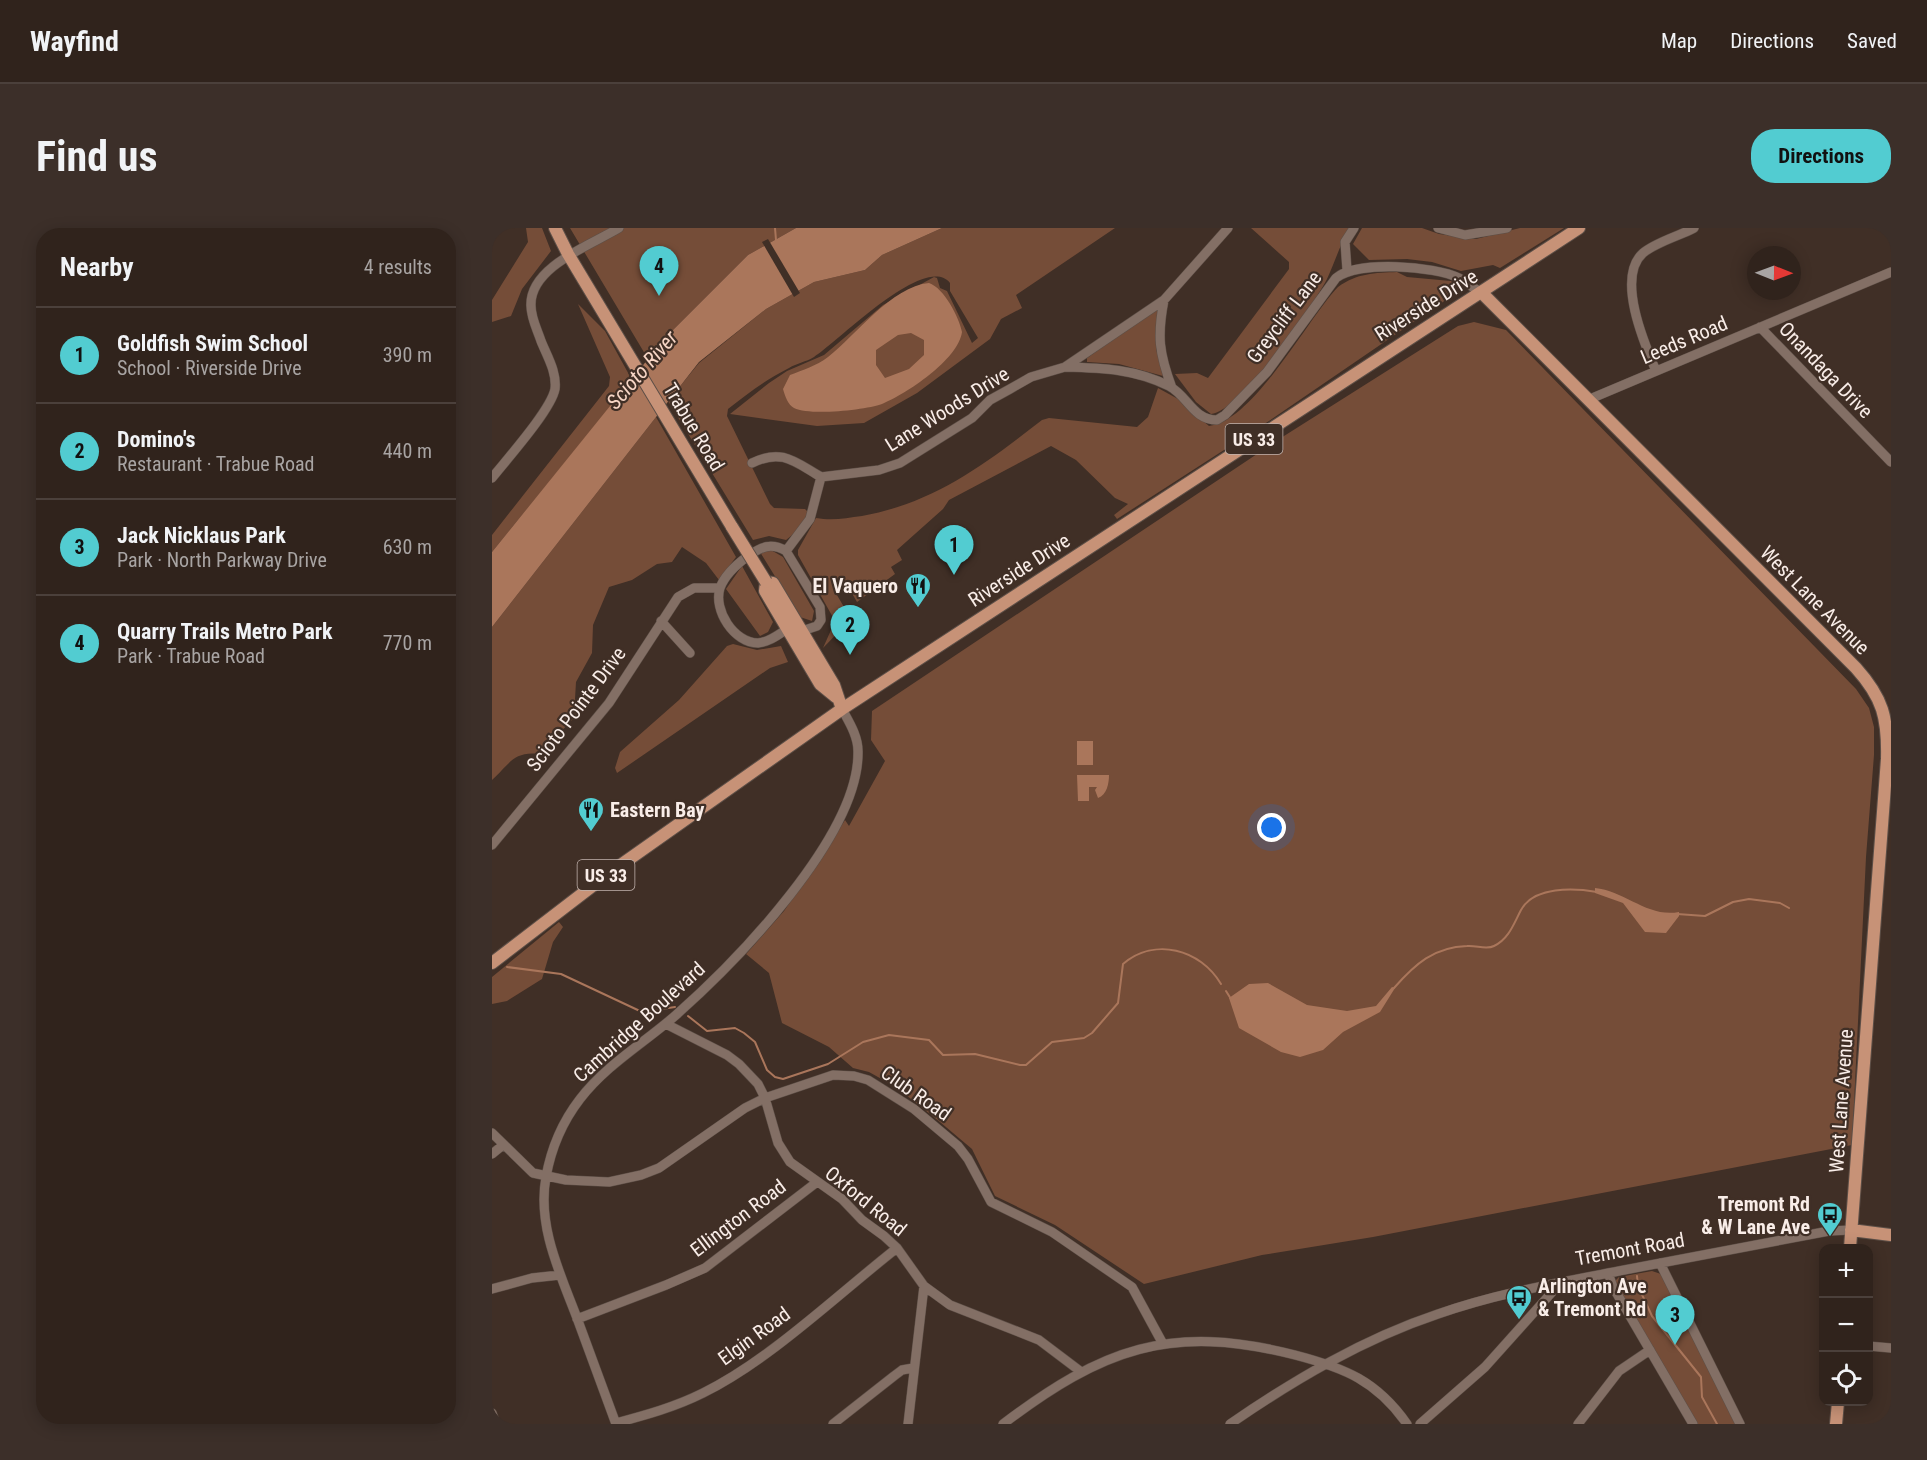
<!DOCTYPE html>
<meta charset="utf-8">
<style>
:root{--surface:#30231c;--page:#3c2f29;--text:#f1f3f6;--muted:#a8a4a3;--line:#4b403b;--accent:#52ccd1}
body{margin:0;font-family:"Roboto Condensed",sans-serif;background:var(--page);color:var(--text)}
.controls{position:absolute;right:18px;bottom:18px;display:grid;overflow:hidden;border-radius:12px;box-shadow:0 3px 15px #0003}
.controls button{width:54px;height:54px;display:grid;place-items:center;padding:0;border:0;border-bottom:2px solid var(--line);background:var(--surface);color:var(--text);font:30px sans-serif}
.compass{position:absolute;left:1255px;top:18px;width:54px;height:54px;border-radius:50%;background:var(--surface);box-shadow:0 3px 15px #0003;rotate:91deg}
.you{position:absolute;left:780px;top:600px;width:21px;height:21px;margin:-15px;border:4px solid #fff;border-radius:50%;background:#1a73e8;box-shadow:0 0 0 9px #1a73e833}
.badge{display:grid;place-items:center;width:39px;height:39px;border-radius:50%;background:var(--accent);color:#111;font-size:20px;font-weight:700}
.pin{position:absolute;translate:-50% -50px;filter:drop-shadow(0 2px 3px #0008)}
.pin::after{content:'';position:absolute;top:32px;width:21px;height:18px;background:inherit;clip-path:polygon(0 0,100% 0,50% 100%)}
.list{margin:0;padding:0;list-style:none}
h2{display:flex;justify-content:space-between;align-items:center;height:78px;margin:0;padding:0 24px;font-size:26px}
h2 small{font-size:20px;font-weight:400;color:var(--muted)}
.list li{display:grid;grid-template-columns:39px 1fr auto;gap:18px;align-items:center;box-sizing:border-box;height:96px;padding:0 24px;border-top:2px solid var(--line)}
.list b{display:block;font-size:22px;white-space:nowrap}
.list p{margin:0;font-size:20px;white-space:nowrap;color:var(--muted)}
.list em{font-size:20px;font-style:normal;color:var(--muted)}
.icon{flex:none;width:33px;height:33px;fill:none;stroke:currentColor;stroke-width:2;stroke-linecap:round;stroke-linejoin:round}
.map{position:relative;flex:none;width:1399px;height:1196px;overflow:hidden;border-radius:24px}
header{display:flex;align-items:center;gap:36px;box-sizing:border-box;height:84px;padding:0 30px;background:var(--surface);border-bottom:2px solid var(--line)}
header strong{font-size:28px}
nav{display:flex;gap:33px;margin-inline-start:auto;font-size:21px}
.intro{display:flex;align-items:center;justify-content:space-between;box-sizing:border-box;height:144px;padding:0 36px}
h1{margin:0;font-size:42px}
.button{padding:15px 27px;border-radius:24px;background:var(--accent);color:#111;font-size:21px;font-weight:700}
main{display:flex;gap:36px;padding:0 36px}
aside{flex:1;background:var(--surface);border-radius:24px;box-shadow:0 3px 15px #0003}
.map>svg:first-child{display:block}
.green{fill:#754d38}
.water{fill:#aa765b;fill-rule:evenodd}
.pier{fill:#402f26}
.lines{fill:none;stroke-linecap:round;stroke-linejoin:round}
.stream{stroke:#aa765b;stroke-width:2}
.minor-casing{stroke:#5d4f47;stroke-width:10}
.major-casing{stroke:#5d4f47;stroke-width:14}
.minor{stroke:#836f65;stroke-width:9}
.major{stroke:#c79277;stroke-width:12}
.major-bridge-casing{stroke:#5d4f47;stroke-width:14;stroke-linecap:butt}
.major-bridge{stroke:#c79277;stroke-width:12}
.labels{text-anchor:middle;dominant-baseline:central;stroke-width:4.5;stroke-linejoin:round;paint-order:stroke}
.shield{fill:#402f26;stroke:#c2b4ae;stroke-width:1.5}
.shield-label{font-size:18px;font-weight:bold;fill:#f9ede8}
.street-label{font-size:20px;fill:#f9ede8;stroke:#402f26}
.poi-label{font-size:20px;font-weight:bold;fill:#f9ede8;stroke:#402f26;text-anchor:end}
.water-label{font-size:21px;font-style:italic;fill:#f7d6c6;stroke:#402f26}
</style>
<header>
<strong>Wayfind</strong>
<nav><a>Map</a><a>Directions</a><a>Saved</a></nav>
</header>
<div class="intro"><h1>Find us</h1><a class="button">Directions</a></div>
<main>
<aside>
<h2>Nearby<small>4 results</small></h2>
<ul class="list">
<li><span class="badge">1</span><div><b>Goldfish Swim School</b><p>School · Riverside Drive</p></div><em>390 m</em></li>
<li><span class="badge">2</span><div><b>Domino's</b><p>Restaurant · Trabue Road</p></div><em>440 m</em></li>
<li><span class="badge">3</span><div><b>Jack Nicklaus Park</b><p>Park · North Parkway Drive</p></div><em>630 m</em></li>
<li><span class="badge">4</span><div><b>Quarry Trails Metro Park</b><p>Park · Trabue Road</p></div><em>770 m</em></li>
</ul>
</aside>
<div class="map">
<svg width="1399" height="1196" viewBox="0 0 1399 1196">
<rect width="100%" height="100%" fill="#402f26"/>
<path class="green" d="M34 0H50L59 23 30 61 19 88 0 94V72L36 14Z
M78 0H304L256 27 173 110 156 131Z
M450 0H623L524 67 530 80 509 91 498 111 425 165 372 195 325 198 238 186 277 155 295 143 332 127 391 77 442 49 445 50 448 60 455 63 480 115 486 110 458 63V55C433 24 345 115 322 129 314 134 305 135 297 140 275 151 255 166 236 181L235 188 278 276 282 280 313 281 316 284 309 300 294 312 277 308 261 312 176 173 207 135 274 81 322 54 373 42 390 27Z
M759 0H858C848 16 843 34 835 51 821 78 748 184 719 186L704 174 683 146 705 145 716 150 797 41V34Z
M870 0H930L947 6 984 11 1028 0H1072L1008 40 1001 37 969 43 940 34 915 31 877 32 861 16Z
M905 44 915 49 959 53 964 58V65L777 193 625 291 622 287 636 276 623 270 584 232 559 218 457 272 451 281 405 322 410 332 399 339 403 346 365 374 354 355 342 362 359 391 331 420 343 393 306 327V322L324 290C341 293 354 290 370 288 442 275 493 236 550 192L557 190 645 199 656 189 666 160 686 171 717 198C761 194 816 90 846 59 865 45 883 45 905 44Z
M86 76 113 103 140 152 0 324V307L117 158 118 149Z
M662 81 667 82 664 120 671 148 627 136 595 134V130Z
M982 94 1014 102 1364 461 1377 480 1382 499V527L1374 629 1360 917 881 1009 770 1027 652 1056 563 997 503 968 480 921 448 894 404 859 377 844 361 840 337 819 290 795 277 745 254 726 292 683 353 592 357 598 393 533 379 512 380 483 792 208 966 98Z
M164 189 244 329 227 352 214 335 190 319 180 334 165 336 140 352 117 359 101 397 100 425 84 454 83 471 87 485 47 526C21 523 17 537 0 552V399Z
M279 322 291 329 322 383 320 393 308 389 268 324Z
M250 338 281 394 276 404 268 408 234 361Z
M241 416 265 422 289 418 296 434 278 440 125 545 123 540 128 524 187 472 235 418Z
M67 694 71 699 61 714 50 751 15 773 0 776V749Z
M1160 1043 1169 1046 1244 1196H1205L1126 1061 1123 1053 1127 1049Z"/>
<path class="water" d="M304 0H450L390 27 373 42 322 54 274 81 207 134 0 399V324L173 110 256 27Z
M437 55C452 60 467 89 470 104 466 132 414 166 390 176 373 182 318 188 302 180 296 177 293 168 291 161L298 147C311 142 324 138 336 129 363 108 400 58 437 55ZM419 105 432 112V127L417 141 393 150 384 137V122L406 107Z
M585 513H601V537H585Z
M585 547H617C617 555 615 567 606 570L603 562 605 559H597V573H586Z
M1103 660C1133 663 1156 690 1187 684V688L1174 705 1153 704 1131 675 1103 665Z
M776 755 815 777 855 783 884 778 900 759 903 760 888 784 851 804 831 822 808 829 789 824 747 800 737 770 757 756Z"/>
<path class="pier" d="M276 11 308 65 302 69 270 14Z"/>
<g class="lines">
<path class="stream" d="M283 0 284 12
M1185 686 1213 688 1241 674 1257 671 1288 675 1297 680
M15 739 69 746 150 784 183 779
M902 760C923 736 942 719 975 718 984 717 994 722 1002 718 1017 711 1022 695 1029 682 1042 658 1082 660 1105 664
M734 763 739 771
M196 788 215 803 243 800 252 805 263 814 275 842 283 849 291 851 336 836 371 814 397 807 437 812 451 827 483 826 528 837H534L560 814 592 810 600 805 626 775 631 736C663 709 708 721 729 756
M1145 1048 1146 1058 1160 1088 1209 1149 1210 1169 1225 1196"/>
<defs>
<path id="minor" d="M946 0 973 7 1015 0
M855 42 853 14 862 0
M672 72C665 108 667 125 680 160
M1268 99 1399 234
M573 139C611 140 643 141 677 158 696 168 701 192 725 192L733 187 775 144 844 50C866 32 942 38 967 50 975 55 983 61 990 65
M1164 143C1152 115 1124 49 1151 25 1164 14 1187 8 1202 0
M1098 171 1399 44
M260 235C290 220 303 234 329 249
M0 250C15 231 59 182 63 161 65 144 55 128 49 113 45 101 39 90 39 78 37 39 99 17 127 0
M294 323 318 291 329 249 387 242 408 235 480 190 498 172 518 161 539 149 573 139 672 72 736 0
M169 393 198 425
M295 401C286 407 277 414 266 415 242 415 221 382 228 360 233 346 245 336 256 328 269 319 279 314 294 323L328 379 329 392 325 398 310 403
M0 617 117 475 186 369 202 360H228
M174 796 235 827 247 836 266 856 273 870 286 915 298 934 350 971 370 992 392 1008 405 1020 432 1058 458 1077 547 1112 588 1143
M0 905 41 945 74 952 117 954 149 947 167 940 253 880 273 870 341 847 362 848 376 852 422 881 466 918 476 931 499 974 560 1004 640 1059 671 1116
M0 926 11 917
M1168 1035 1248 1196
M1116 1045 1121 1059 1201 1196
M0 1061 40 1050 68 1047
M85 1091 174 1057 213 1040 325 954
M1376 1118 1399 1120
M0 1185 4 1196
M124 1195C154 1187 183 1179 211 1165 278 1132 345 1067 405 1020
M124 1196C111 1161 98 1125 85 1090 68 1045 45 998 54 949 59 921 71 893 88 871 114 837 152 815 184 787 244 734 368 607 366 523 366 508 357 494 350 481
M341 1196 402 1148 410 1142 421 1140
M416 1196 432 1058
M511 1196C610 1121 678 1095 803 1127 853 1140 885 1153 915 1196
M738 1196C802 1152 871 1111 946 1086 1006 1065 1066 1055 1127 1043 1197 1029 1267 1016 1337 1003L1359 1002
M928 1196 993 1139 1062 1062 1075 1054
M1086 1196 1127 1143 1158 1122"/>
<path id="major" d="M63 0 76 26 240 299
M990 65 1364 440C1391 470 1396 490 1395 531L1358 1020
M344 469 328 456 273 363 274 354 281 355 342 457 350 481
M0 735 116 646 350 481 1087 0
M1359 1002 1399 1007
M1344 1196 1346 1174"/>
</defs>
<use href="#minor" class="minor-casing"/>
<use href="#major" class="major-casing"/>
<use href="#minor" class="minor"/>
<use href="#major" class="major"/>
<defs>
<path id="major-bridge" d="M240 299 274 354"/>
</defs>
<use href="#major-bridge" class="major-bridge-casing"/>
<use href="#major-bridge" class="major-bridge"/>
</g>
<defs>
<symbol id="restaurant-pin" viewBox="-11 -11 22 30"><path d="M0 17L-7.5 6A9.5 9.5 0 1 1 7.5 6Z" fill="#52ccd1" stroke="#402f26"/><path d="M-5-6h1v4h1v-4h1v4h1v-4h1v5L-1.5 .5V6h-2V.5L-5-1ZM5-6V6H3V1.5H1.5Q1.5-4 5-6Z" fill="#111"/></symbol>
<symbol id="bus-pin" viewBox="-11 -11 22 30"><path d="M0 17L-7.5 6A9.5 9.5 0 1 1 7.5 6Z" fill="#52ccd1" stroke="#402f26"/><path d="M-5-6H5V4H4V6H2V4H-2V6H-4V4H-5ZM-3.5-4V0h7V-4ZM-3.5 1.2v1.5H-2V1.2ZM2 1.2v1.5H3.5V1.2Z" fill="#111"/></symbol>
</defs>
<g fill-rule="evenodd">
<use href="#restaurant-pin" x="411" y="343" width="30" height="40"/>
<use href="#restaurant-pin" x="84" y="567" width="30" height="40"/>
<use href="#bus-pin" x="1323" y="972" width="30" height="40"/>
<use href="#bus-pin" x="1012" y="1055" width="30" height="40"/>
</g>
<g class="labels">
<g class="shield">
<rect x="733.5" y="196" width="57" height="30" rx="4.5"/>
<rect x="85.5" y="632" width="57" height="30" rx="4.5"/>
</g>
<g class="shield-label">
<text x="762" y="211">US 33</text>
<text x="114" y="647">US 33</text>
</g>
<g class="street-label">
<text transform="translate(934 77) rotate(-32)">Riverside Drive</text>
<text transform="translate(792 89) rotate(-53)">Greycliff Lane</text>
<text transform="translate(1192 112) rotate(-23)">Leeds Road</text>
<text transform="translate(1334 142) rotate(46)">Onandaga Drive</text>
<text transform="translate(455 181) rotate(-32)">Lane Woods Drive</text>
<text transform="translate(202 199) rotate(59)">Trabue Road</text>
<text transform="translate(527 342) rotate(-33)">Riverside Drive</text>
<text transform="translate(1323 372) rotate(45)">West Lane Avenue</text>
<text transform="translate(84 481) rotate(-53)">Scioto Pointe Drive</text>
<text transform="translate(147 794) rotate(-42)">Cambridge Boulevard</text>
<text transform="translate(424 865) rotate(35)">Club Road</text>
<text transform="translate(1349 873) rotate(-86)">West Lane Avenue</text>
<text transform="translate(374 973) rotate(39)">Oxford Road</text>
<text transform="translate(246 990) rotate(-37)">Ellington Road</text>
<text transform="translate(1138 1021) rotate(-10)">Tremont Road</text>
<text transform="translate(262 1108) rotate(-36)">Elgin Road</text>
</g>
<g class="poi-label">
<text x="406" y="358">El Vaquero</text>
<text x="118" y="582" text-anchor="start">Eastern Bay</text>
<text x="1318" y="976">Tremont Rd<tspan x="1318" dy="23">&amp; W Lane Ave</tspan></text>
<text x="1046" y="1058" text-anchor="start">Arlington Ave<tspan x="1046" dy="23">&amp; Tremont Rd</tspan></text>
</g>
<g class="water-label">
<text transform="translate(150 142) rotate(-49)">Scioto River</text>
</g>
</g>
</svg>
<div class="controls">
<button>+</button>
<button>−</button>
<button><svg class="icon" aria-label="locate" viewBox="0 0 24 24"><circle cx="12" cy="12" r="6"/><path d="M12 2v4M12 18v4M2 12h4M18 12h4"/></svg></button>
</div>
<svg class="compass" viewBox="-18 -18 36 36"><path d="M0-13l5 13h-10z" fill="#e53935"/><path d="M0 13l5-13h-10z" fill="#a8a4a3"/></svg>
<div class="you"></div>
<div class="pin badge" style="left:462px;top:347px">1</div>
<div class="pin badge" style="left:358px;top:427px">2</div>
<div class="pin badge" style="left:1183px;top:1117px">3</div>
<div class="pin badge" style="left:167px;top:68px">4</div>
</div>
</main>
